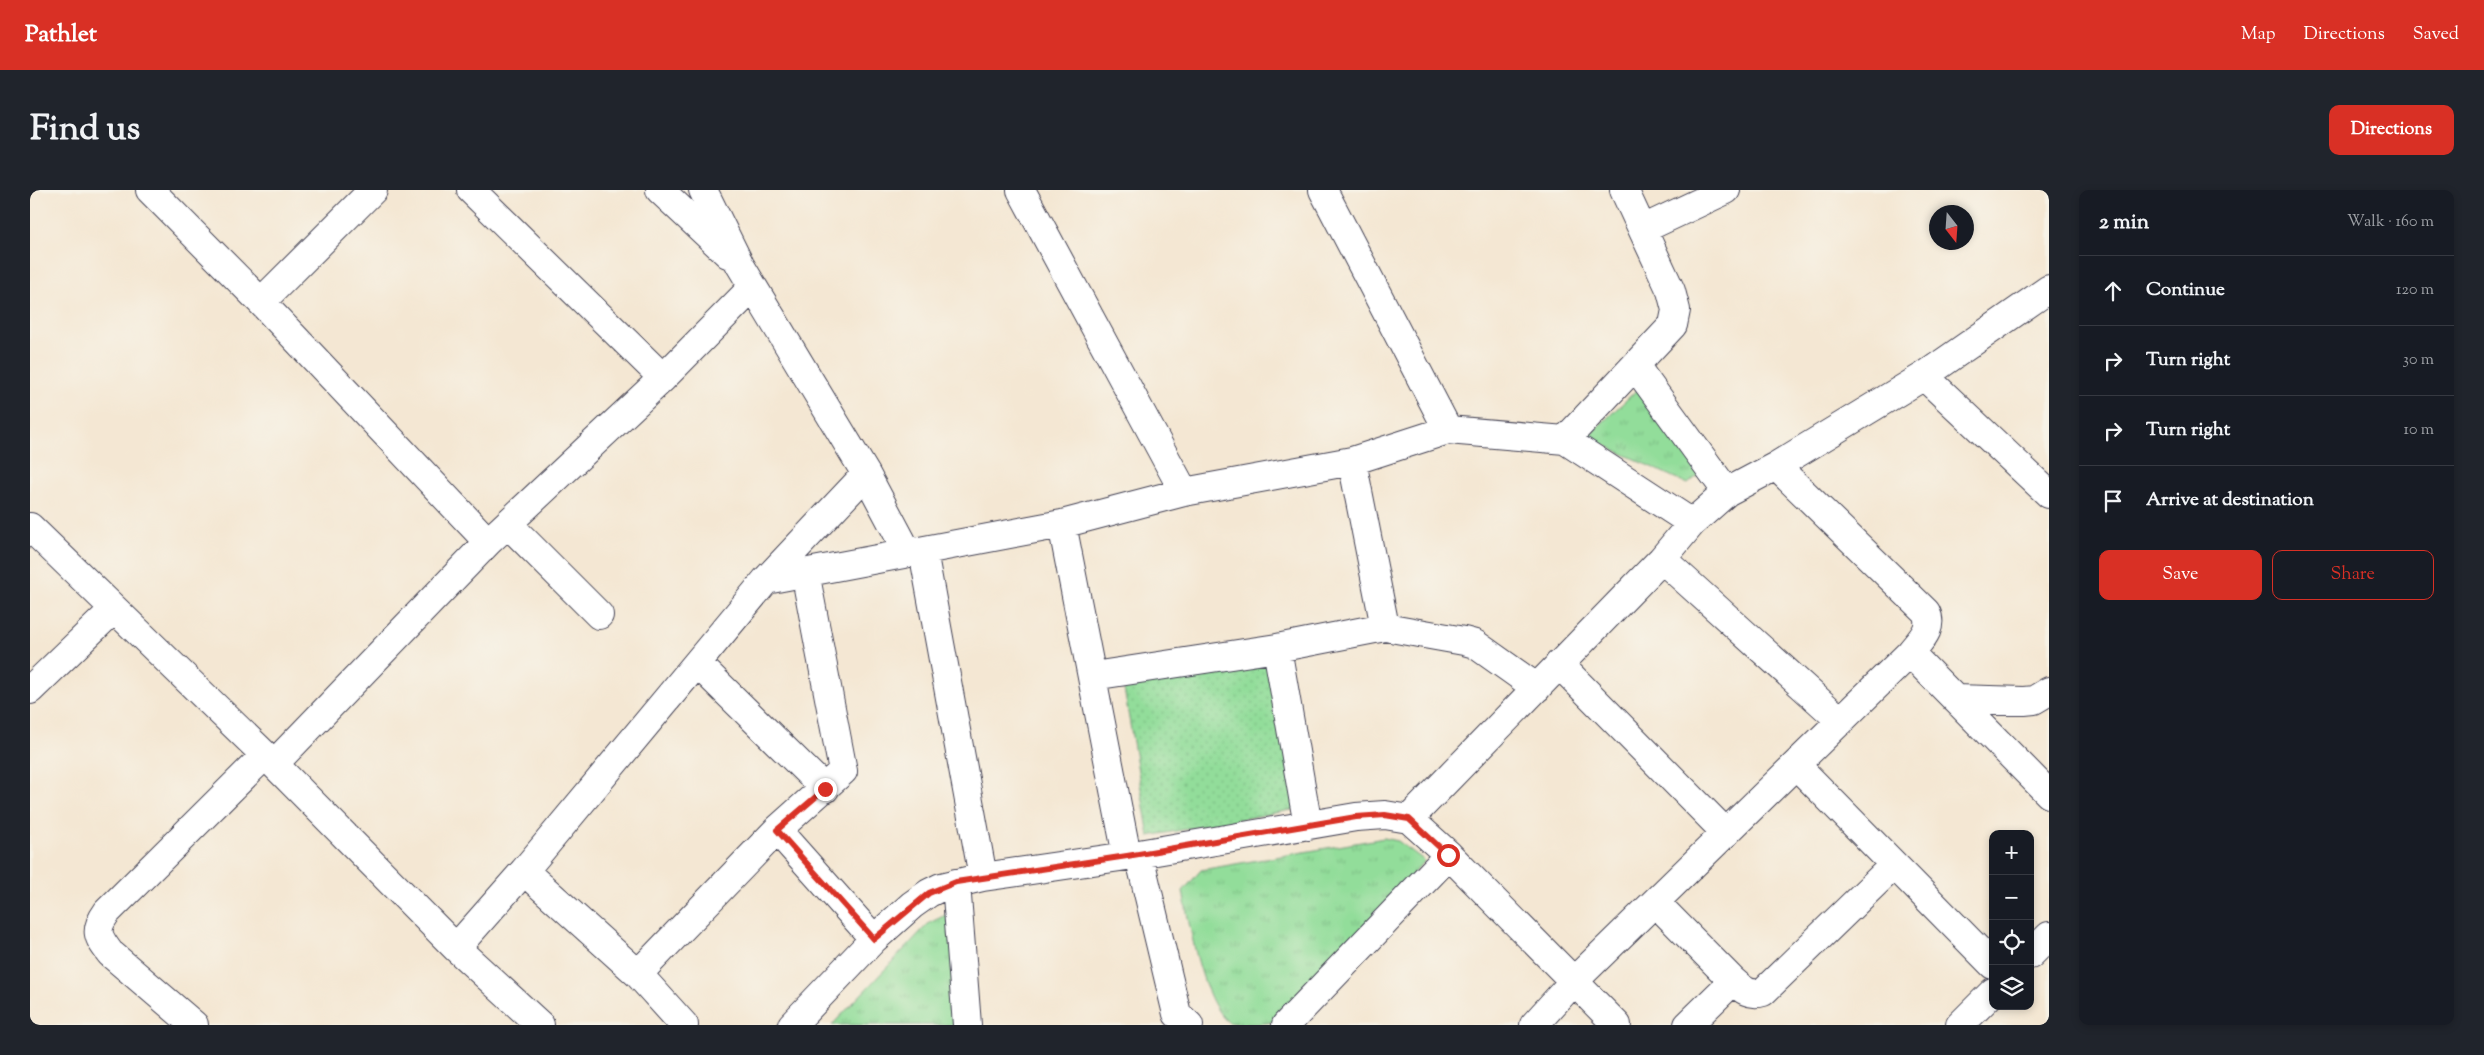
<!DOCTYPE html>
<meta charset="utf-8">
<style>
:root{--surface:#171b24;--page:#20242c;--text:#f1f3f6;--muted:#9ea1a6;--line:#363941;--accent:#d93025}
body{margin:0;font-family:"Sorts Mill Goudy",serif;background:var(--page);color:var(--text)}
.controls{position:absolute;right:15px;bottom:15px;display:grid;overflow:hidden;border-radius:10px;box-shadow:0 2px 8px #0003}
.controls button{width:45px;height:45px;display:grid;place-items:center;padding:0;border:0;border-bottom:1px solid var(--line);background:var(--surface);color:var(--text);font:25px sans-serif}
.compass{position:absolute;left:1899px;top:15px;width:45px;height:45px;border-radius:50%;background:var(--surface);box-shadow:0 2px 8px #0003;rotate:163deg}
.stop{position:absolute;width:15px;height:15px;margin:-11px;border:4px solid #d93025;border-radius:50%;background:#fff}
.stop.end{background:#d93025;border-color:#fff;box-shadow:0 1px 5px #0008}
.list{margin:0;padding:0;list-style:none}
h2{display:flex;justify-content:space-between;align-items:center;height:65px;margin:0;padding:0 20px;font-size:21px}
h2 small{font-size:16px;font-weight:400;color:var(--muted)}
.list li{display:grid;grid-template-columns:32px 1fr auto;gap:15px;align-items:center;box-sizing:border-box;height:70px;padding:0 20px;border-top:1px solid var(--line)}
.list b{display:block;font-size:19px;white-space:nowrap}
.list em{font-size:16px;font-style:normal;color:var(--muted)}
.actions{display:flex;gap:10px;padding:15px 20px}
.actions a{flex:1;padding:11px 0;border:1px solid var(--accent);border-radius:10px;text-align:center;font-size:18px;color:var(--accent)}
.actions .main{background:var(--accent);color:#fff}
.icon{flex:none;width:28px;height:28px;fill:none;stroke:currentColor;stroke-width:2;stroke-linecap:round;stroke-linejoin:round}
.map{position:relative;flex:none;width:2019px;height:835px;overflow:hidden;border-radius:10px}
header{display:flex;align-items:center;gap:30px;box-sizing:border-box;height:70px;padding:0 25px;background:var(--accent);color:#fff}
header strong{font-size:24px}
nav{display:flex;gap:28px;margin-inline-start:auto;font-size:18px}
.intro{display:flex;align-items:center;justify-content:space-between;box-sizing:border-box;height:120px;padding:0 30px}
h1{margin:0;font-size:35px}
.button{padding:12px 22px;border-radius:10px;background:var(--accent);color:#fff;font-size:18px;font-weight:700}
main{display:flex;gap:30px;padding:0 30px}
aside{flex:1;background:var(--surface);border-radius:10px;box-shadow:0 2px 8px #0003}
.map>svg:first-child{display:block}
.grass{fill:url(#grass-tufts);stroke:#5a806a}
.park{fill:url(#park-dots);stroke:#5a806a}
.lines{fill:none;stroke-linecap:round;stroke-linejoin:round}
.street-casing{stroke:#424052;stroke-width:30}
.street{stroke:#fff;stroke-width:28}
.route{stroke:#d93025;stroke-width:6}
</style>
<header>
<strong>Pathlet</strong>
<nav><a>Map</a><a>Directions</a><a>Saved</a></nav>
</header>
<div class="intro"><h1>Find us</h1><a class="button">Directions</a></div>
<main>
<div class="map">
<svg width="2019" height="835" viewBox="0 0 2019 835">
<defs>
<pattern id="grass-tufts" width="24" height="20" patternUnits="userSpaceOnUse" patternTransform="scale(1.25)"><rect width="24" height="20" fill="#92dd9a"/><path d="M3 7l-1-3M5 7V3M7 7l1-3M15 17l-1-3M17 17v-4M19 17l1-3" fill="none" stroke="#7ebd86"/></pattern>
<pattern id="park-dots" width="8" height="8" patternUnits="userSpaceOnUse" patternTransform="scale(1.25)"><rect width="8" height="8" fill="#92dd9a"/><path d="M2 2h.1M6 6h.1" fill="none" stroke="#7ebd86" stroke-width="1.8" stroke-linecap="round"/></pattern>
</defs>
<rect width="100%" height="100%" fill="#f7f3e8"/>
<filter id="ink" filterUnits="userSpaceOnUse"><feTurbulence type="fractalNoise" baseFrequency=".02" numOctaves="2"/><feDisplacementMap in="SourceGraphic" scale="10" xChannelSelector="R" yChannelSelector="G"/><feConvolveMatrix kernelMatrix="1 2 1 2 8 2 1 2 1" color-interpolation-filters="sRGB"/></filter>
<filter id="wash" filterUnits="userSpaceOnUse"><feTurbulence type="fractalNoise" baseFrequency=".0096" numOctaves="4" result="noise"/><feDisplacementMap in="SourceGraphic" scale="20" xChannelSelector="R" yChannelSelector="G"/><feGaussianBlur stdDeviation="1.12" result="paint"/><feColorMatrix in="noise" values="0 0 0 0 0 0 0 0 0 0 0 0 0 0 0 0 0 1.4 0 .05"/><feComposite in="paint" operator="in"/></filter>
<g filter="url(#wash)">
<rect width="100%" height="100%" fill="#f4e7d3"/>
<path class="grass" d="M1612 195 1671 283 1658 294 1557 247Z
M1354 648 1368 651 1395 671 1247 831C1235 835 1208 835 1198 832 1172 812 1159 733 1153 701L1171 680Z
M926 720 943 835H802L899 733Z"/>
<path class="park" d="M1247 474 1272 618 1119 646 1093 493Z"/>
</g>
<g filter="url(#ink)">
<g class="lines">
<defs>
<path id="street" d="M120 0 231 112 458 352
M441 0 633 188
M630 0 698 64
M673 0 710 75 836 284 878 363
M991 0 1154 302
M1293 0 1418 240
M1613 39 1696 0
M231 112 343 0
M1606 177 1697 302
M1894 186 2019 304
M1535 250 1643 135 1646 120 1641 101 1594 0
M1322 271 1355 437
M1746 276 1896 422C1904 439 1890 450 1880 463
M478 334 569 425
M1032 334 1097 666
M0 337 235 565 426 758 510 835
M893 361 953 687
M1632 369 1811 531
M736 390 1032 334 1154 302 1322 271 1418 240 1535 250 1662 333
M1247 458 1278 636
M668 474 795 599
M1529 474 1696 643
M1063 486 1247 458 1355 437 1434 451 1445 454 1507 498
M0 500 84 419
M1925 509 1994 511 2004 510 2019 501
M244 574 458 352 633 188 723 97
M1766 575 1963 775
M1379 629 1632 369 1662 333 1697 302 1746 276 1894 186 2019 99
M747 640 844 749
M1109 665 1147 824 1159 835
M494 681 608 784 654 835
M926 693 937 835
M1625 712 1703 791C1713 800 1720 806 1733 802L1864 675
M426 758 494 681 736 390 836 284
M2000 765 2019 746
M608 784 747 640 813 581 775 382
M164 835 80 763C67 746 64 740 77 722L235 565
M762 835 844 749 882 715 899 703 911 697 953 687 1097 666 1326 627 1355 625 1379 629 1419 665 1587 835
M1256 835 1419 665
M1504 835 1544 791 1880 463 2019 604
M1658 835 1703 791
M1930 835 1963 802"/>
</defs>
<use href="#street" class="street-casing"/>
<use href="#street" class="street"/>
</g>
</g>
<g class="lines" filter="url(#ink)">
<path class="route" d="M795 599 747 640 844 749 899 703 926 692 1097 666 1326 627 1355 625 1379 629 1418 665"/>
</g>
</svg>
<div class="controls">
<button>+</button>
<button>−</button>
<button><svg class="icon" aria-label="locate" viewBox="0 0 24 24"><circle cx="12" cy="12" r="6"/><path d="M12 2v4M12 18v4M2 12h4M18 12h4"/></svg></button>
<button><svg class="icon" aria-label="layers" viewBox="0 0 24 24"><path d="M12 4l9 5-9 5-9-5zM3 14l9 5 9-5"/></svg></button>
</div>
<svg class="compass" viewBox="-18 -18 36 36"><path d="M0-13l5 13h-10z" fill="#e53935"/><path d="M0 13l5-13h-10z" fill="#9ea1a6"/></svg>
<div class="stop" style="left:1418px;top:665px"></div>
<div class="stop end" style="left:795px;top:599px"></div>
</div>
<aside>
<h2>2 min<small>Walk · 160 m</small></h2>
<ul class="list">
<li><svg class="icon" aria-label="ahead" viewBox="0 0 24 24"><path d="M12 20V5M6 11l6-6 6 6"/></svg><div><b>Continue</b></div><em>120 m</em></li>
<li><svg class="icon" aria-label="right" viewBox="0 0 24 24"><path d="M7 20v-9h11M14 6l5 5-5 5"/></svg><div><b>Turn right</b></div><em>30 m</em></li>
<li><svg class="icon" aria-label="right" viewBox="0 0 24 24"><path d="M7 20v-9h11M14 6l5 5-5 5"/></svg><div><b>Turn right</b></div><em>10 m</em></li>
<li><svg class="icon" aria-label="arrive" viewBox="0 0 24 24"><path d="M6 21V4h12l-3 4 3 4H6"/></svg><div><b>Arrive at destination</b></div></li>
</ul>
<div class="actions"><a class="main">Save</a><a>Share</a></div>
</aside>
</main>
